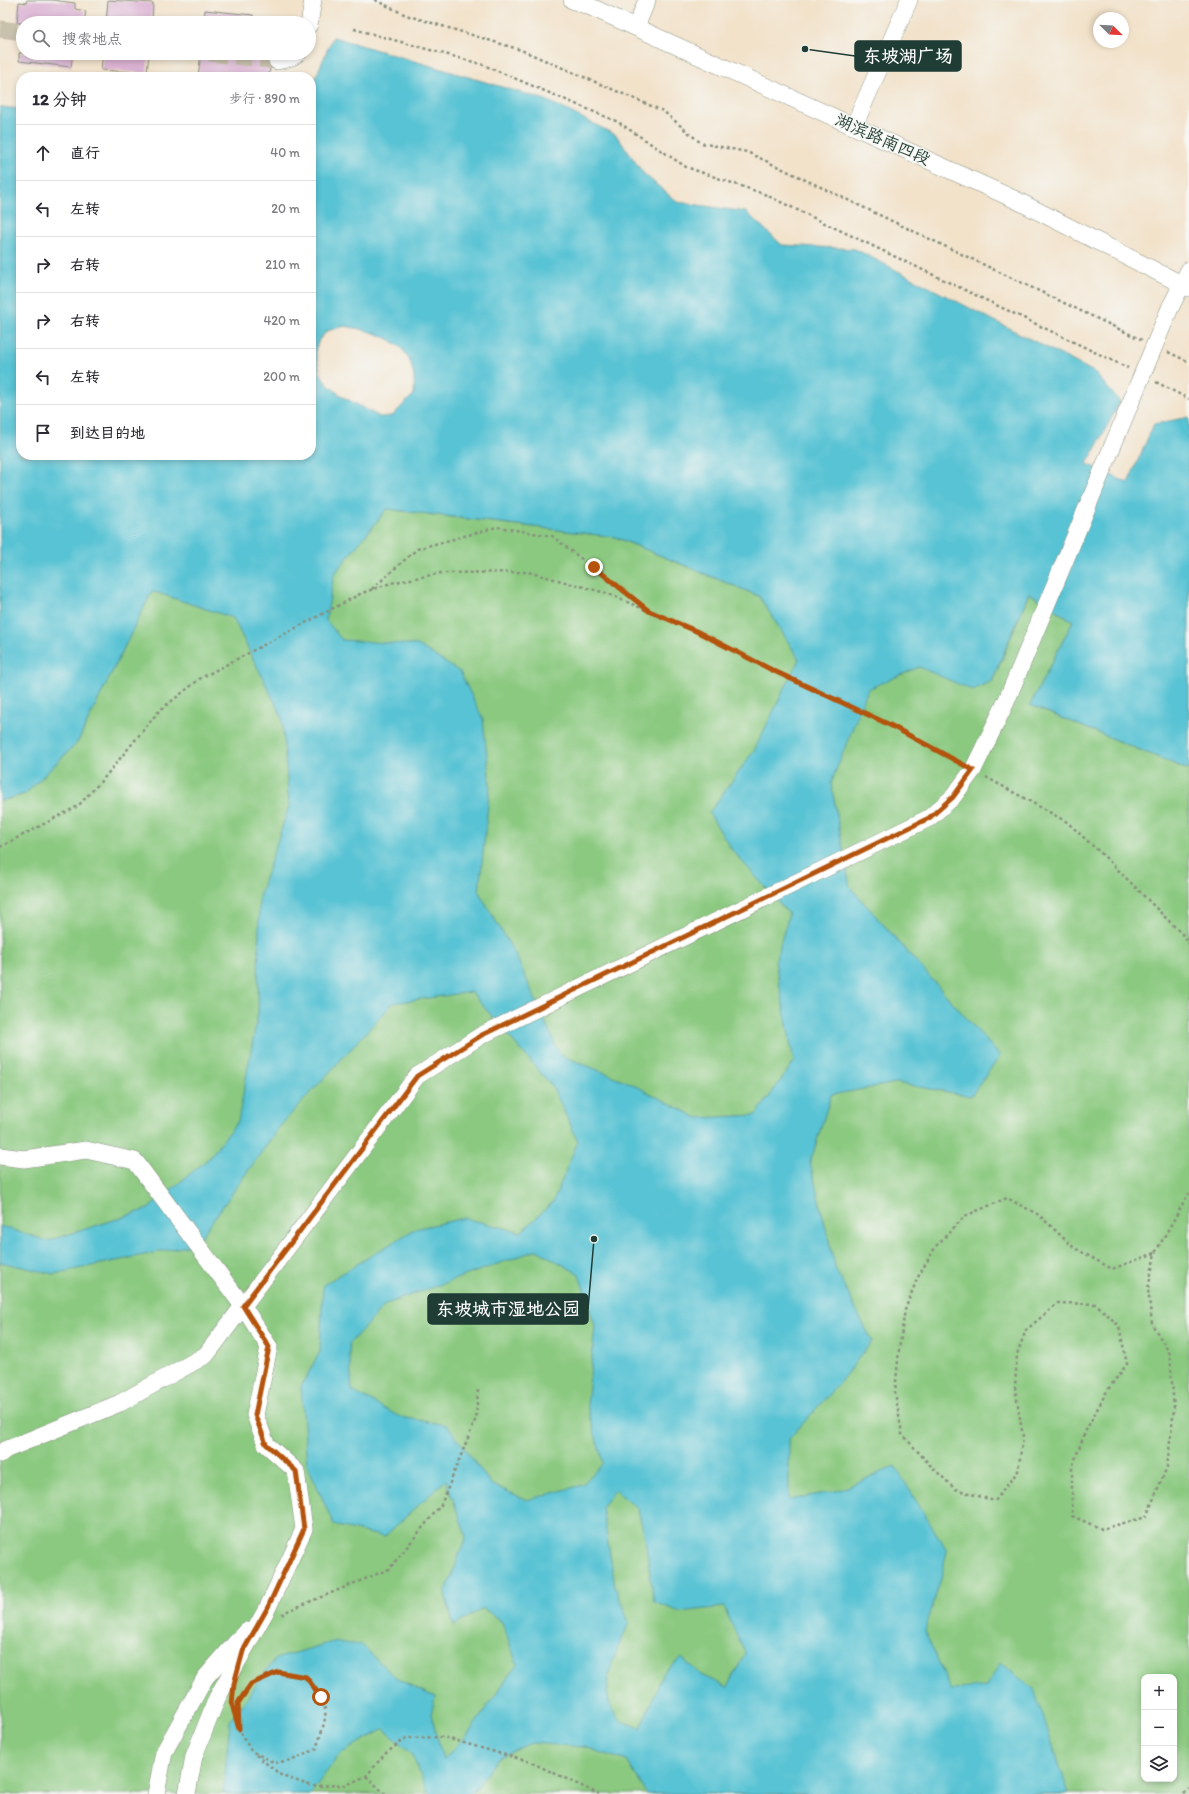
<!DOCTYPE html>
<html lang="zh">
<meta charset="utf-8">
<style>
:root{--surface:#fff;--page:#f7f7f7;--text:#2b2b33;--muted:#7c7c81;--line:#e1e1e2}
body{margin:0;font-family:Itim,"LXGW WenKai TC",sans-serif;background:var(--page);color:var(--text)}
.controls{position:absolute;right:12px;bottom:12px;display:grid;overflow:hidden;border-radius:8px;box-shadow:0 2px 6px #0003}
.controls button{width:36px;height:36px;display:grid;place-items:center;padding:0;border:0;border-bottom:1px solid var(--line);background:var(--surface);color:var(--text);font:20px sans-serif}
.compass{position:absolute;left:1093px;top:12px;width:36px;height:36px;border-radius:50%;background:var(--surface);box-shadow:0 2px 6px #0003;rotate:114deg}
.stop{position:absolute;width:12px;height:12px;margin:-9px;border:3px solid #b45309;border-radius:50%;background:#fff}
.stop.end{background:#b45309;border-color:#fff;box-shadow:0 1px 4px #0008}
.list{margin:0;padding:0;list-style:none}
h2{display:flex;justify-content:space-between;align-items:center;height:52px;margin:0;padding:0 16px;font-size:17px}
h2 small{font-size:13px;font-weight:400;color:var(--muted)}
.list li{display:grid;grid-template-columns:26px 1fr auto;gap:12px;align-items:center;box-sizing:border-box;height:56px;padding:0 16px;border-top:1px solid var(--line)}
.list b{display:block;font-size:15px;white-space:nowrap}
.list em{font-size:13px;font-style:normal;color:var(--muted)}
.icon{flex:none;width:22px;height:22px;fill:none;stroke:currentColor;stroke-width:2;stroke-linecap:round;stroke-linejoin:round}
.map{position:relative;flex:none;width:1189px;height:1794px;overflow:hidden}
.search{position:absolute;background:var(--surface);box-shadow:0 2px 6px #0003;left:16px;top:16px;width:300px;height:44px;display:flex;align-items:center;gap:10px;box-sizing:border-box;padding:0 14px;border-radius:22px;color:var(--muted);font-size:15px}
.panel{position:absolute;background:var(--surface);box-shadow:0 2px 6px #0003;left:16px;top:72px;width:300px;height:388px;border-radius:16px}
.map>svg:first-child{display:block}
.green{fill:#8bc980;stroke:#55835a;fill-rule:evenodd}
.water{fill:#58c3d4;stroke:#3c8084;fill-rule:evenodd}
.building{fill:#dcb2d4}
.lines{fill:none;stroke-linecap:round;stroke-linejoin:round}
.minor-tunnel{stroke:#c8c1ac;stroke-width:17;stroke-dasharray:17 8;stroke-linecap:butt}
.minor-casing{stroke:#88907f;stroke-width:18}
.path{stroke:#88907f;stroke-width:2.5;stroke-dasharray:3 3;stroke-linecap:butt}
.minor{stroke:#fff;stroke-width:17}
.minor-bridge-casing{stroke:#88907f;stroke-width:18;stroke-linecap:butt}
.minor-bridge{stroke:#fff;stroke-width:17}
.route{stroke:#b45309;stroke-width:5}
.labels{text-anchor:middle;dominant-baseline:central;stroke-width:3;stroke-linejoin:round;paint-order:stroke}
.street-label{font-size:17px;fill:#1f3d34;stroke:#f6f6f2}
.leader{fill:none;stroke:#1f3d34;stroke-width:1.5}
.callout-dot{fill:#1f3d34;stroke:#f6f6f2;stroke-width:1.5}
.callout{fill:#1f3d34;stroke:#1f3d34;stroke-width:1.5}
.callout-label{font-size:18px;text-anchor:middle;font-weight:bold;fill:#fff}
</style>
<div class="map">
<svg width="1189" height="1794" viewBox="0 0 1189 1794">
<rect width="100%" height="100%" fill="#f6f6f2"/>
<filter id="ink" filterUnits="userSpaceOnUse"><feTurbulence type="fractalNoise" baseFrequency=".025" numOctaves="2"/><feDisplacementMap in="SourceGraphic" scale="8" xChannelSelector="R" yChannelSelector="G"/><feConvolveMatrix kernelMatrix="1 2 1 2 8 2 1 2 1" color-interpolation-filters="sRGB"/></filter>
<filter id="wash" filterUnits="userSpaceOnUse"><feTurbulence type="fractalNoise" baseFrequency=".012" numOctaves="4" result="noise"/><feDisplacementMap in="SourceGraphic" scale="16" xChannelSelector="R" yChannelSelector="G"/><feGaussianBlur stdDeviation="0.9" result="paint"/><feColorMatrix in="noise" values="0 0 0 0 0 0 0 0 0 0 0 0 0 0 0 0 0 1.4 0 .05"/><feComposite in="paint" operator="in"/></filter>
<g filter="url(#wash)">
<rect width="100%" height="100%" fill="#f2e2ca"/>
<path class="green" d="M387 509 615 537 759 596 993 681 1029 593 1073 621 1030 705 1189 770V1794H0V801L25 794 77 743 152 591ZM1144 1677H1174V1779H1144Z"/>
<path class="water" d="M333 37 546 100 616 135 644 174 677 202 746 212 782 245 855 249 1094 372 1120 402 1087 464 1128 483 1154 424 1189 417V770L1030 705 1073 621 1029 593 992 681 972 690 919 667 868 689 831 783 850 887 1000 1056 971 1096 896 1083 831 1095 810 1163 836 1270 872 1341 840 1382 789 1439V1500L840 1490 895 1466 947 1551 941 1578 925 1631 951 1690 987 1686 1000 1663 1034 1689 1069 1794H647L627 1761 584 1747 531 1743 498 1758 472 1794H429L411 1753 384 1729 340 1754 310 1794H223L230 1721 275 1659 332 1642 362 1645 397 1679 435 1697 431 1714 443 1759 466 1737 517 1664 502 1622 483 1608 454 1626 445 1594 466 1536 446 1480 384 1537 334 1525 307 1464 301 1386 320 1352 323 1285 415 1229 464 1218 521 1232 553 1202 578 1141 552 1086 471 992 393 1003 280 1126 196 1244 54 1274 0 1262V1226L48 1241 148 1209 209 1158 238 1121 258 1013 259 897 289 806 282 717 233 618 152 591 77 743 25 794 0 801V107L21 109V455H311V88ZM345 326C387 334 418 344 414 394L392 416 380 417 343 397 327 384 320 373 315 350 319 340 327 331ZM387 509 615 537 759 596 799 659 755 749 709 813 732 850 789 914 775 962 794 1062 756 1115 698 1118 628 1082 560 1055 516 956 479 892 490 785 483 719 460 672 418 645 342 640 326 620 334 574ZM537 1250 579 1274 595 1326 587 1405 603 1463 582 1485 527 1500 491 1484 447 1425 400 1417 352 1391 349 1344 386 1304ZM615 1490 638 1509 645 1538 654 1602 680 1612 724 1607 745 1653 727 1687 701 1675 682 1658 663 1673 641 1728C635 1725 623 1723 618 1718 594 1691 617 1651 629 1623L615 1586 602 1506Z"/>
<g id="blocks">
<path class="building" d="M27 0H52L75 3V9L86 11 84 23H17L19 2 26 3Z
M108 0 153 3 152 23H106Z
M205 10 253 15V23H204Z
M19 53H73L71 67 19 61Z
M103 53H149L147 73 101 70Z
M201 53H271L267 59V64L270 68 269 77H198Z"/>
</g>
</g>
<g filter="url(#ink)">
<use href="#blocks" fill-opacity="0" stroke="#88907f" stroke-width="1"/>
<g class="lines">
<path class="minor-tunnel" d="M0 29 23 32
M210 53 277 61"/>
<defs>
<path id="minor" d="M572 0 591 7 1016 200 1189 288
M309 25 313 0
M636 27 647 0
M277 61 292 57 298 53
M854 126 909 0
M1170 308 1189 270
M0 1156 24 1159 86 1150 135 1161 243 1306 269 1347 255 1415 266 1444 296 1471 304 1529 268 1607 217 1698 194 1756 187 1794
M0 1454 5 1450 120 1403 206 1355 417 1076 482 1035 929 818 953 797 973 770 1006 702
M156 1794 164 1752 205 1678 246 1631"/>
</defs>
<use href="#minor" class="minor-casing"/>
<path class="path" d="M375 0 406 15 521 50 663 111 701 143 747 152 1142 340
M354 29 481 64 618 122 686 167 764 194 1128 368
M1168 352 1189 362
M1156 382 1189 399
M372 589 417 549 497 527 552 536 645 608
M986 777 1067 822 1105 857 1185 937 1189 944
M0 847 78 806 104 778 159 711 201 678 362 593 391 583 441 573 528 572 606 593 696 631 772 670 888 724 961 763
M1155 1253 1112 1269 1073 1247 1039 1215 1007 1198 965 1216 936 1246 917 1279 905 1310 899 1350 895 1392 902 1434 930 1465 955 1489 995 1501 1018 1471 1023 1437 1015 1387 1017 1354 1026 1330 1058 1303 1096 1304 1119 1326 1127 1364 1107 1391 1086 1430 1072 1467V1516L1102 1529 1146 1517 1167 1467 1174 1409 1170 1354 1152 1324 1148 1289 1155 1253 1189 1193
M282 1615 285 1612 389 1569 441 1505 476 1418 478 1389
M232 1704 239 1729 251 1751 275 1763 295 1759 316 1749C328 1711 332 1710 306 1677L278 1672 251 1684 238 1703 239 1729
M256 1755 282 1776 312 1786 346 1785 366 1776 385 1754 406 1738 443 1737 530 1762 599 1794
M366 1776 385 1794
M1184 1794 1189 1789"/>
<use href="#minor" class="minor"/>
<defs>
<path id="minor-bridge" d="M1006 702 1170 308"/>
</defs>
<use href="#minor-bridge" class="minor-bridge-casing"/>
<use href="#minor-bridge" class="minor-bridge"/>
</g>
</g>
<g class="lines" filter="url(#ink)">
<path class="route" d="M321 1697 306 1677 278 1672 251 1684 238 1703 239 1729 232 1704 234 1684 243 1651 268 1607 304 1529 296 1471 266 1444 255 1415 269 1347 243 1306 417 1076 482 1035 929 818 953 797 973 770 888 724 772 670 696 631 649 611 594 567"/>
</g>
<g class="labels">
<g class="street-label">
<text transform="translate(883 139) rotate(24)">湖滨路南四段</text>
</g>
</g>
<path class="leader" d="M805 49L855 56M594 1239L588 1309"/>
<g class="callout-dot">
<circle cx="805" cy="49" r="4"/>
<circle cx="594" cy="1239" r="4"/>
</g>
<g class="callout">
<rect x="855" y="41" width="106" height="30" rx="4"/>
<rect x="428" y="1294" width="160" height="30" rx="4"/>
</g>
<g class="callout-label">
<text x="908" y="62">东坡湖广场</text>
<text x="508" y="1315">东坡城市湿地公园</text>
</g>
</svg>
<div class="controls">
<button>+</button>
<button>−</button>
<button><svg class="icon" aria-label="layers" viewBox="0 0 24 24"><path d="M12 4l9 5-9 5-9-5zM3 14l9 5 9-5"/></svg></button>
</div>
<svg class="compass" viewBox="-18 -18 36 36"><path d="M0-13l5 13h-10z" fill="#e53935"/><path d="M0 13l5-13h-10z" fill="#7c7c81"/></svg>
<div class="stop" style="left:321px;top:1697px"></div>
<div class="stop end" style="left:594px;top:567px"></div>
<div class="search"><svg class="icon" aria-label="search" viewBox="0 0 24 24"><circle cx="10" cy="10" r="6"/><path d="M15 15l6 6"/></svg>搜索地点</div>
<section class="panel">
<h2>12 分钟<small>步行 · 890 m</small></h2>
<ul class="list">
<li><svg class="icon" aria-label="ahead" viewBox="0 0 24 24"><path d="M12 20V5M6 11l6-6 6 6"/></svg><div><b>直行</b></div><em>40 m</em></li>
<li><svg class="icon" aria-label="left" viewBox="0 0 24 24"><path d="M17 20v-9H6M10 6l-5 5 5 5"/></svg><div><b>左转</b></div><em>20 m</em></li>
<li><svg class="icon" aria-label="right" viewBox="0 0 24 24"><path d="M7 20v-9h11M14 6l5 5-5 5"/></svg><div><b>右转</b></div><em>210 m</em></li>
<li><svg class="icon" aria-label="right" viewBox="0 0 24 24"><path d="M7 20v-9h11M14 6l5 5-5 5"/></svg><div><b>右转</b></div><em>420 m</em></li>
<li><svg class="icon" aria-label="left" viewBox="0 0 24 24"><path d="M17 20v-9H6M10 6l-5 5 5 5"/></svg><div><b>左转</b></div><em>200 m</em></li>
<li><svg class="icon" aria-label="arrive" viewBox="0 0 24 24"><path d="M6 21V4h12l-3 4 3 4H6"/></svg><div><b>到达目的地</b></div></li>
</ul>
</section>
</div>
